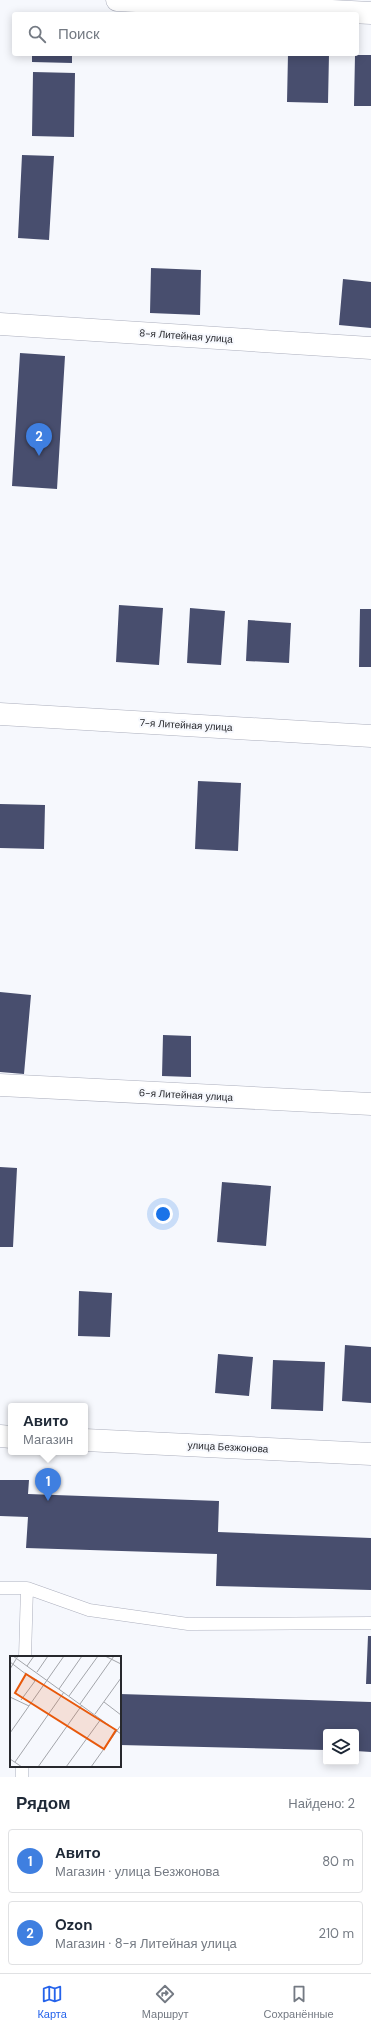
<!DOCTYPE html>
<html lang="ru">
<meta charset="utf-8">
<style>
:root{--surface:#fff;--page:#f6f6f7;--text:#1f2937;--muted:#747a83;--line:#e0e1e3;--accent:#2563eb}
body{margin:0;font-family:"DM Sans",sans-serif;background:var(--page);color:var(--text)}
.controls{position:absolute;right:12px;bottom:12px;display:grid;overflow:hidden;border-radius:4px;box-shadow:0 2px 10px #0003}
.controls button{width:36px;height:36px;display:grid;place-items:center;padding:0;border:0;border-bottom:1px solid var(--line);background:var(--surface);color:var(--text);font:20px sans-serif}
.you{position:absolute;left:163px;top:1214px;width:14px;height:14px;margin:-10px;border:3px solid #fff;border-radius:50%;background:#1a73e8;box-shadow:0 0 0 6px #1a73e833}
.badge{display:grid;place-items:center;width:26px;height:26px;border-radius:50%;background:var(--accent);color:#fff;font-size:13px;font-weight:700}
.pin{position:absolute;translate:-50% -33px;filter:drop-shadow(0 1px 2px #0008)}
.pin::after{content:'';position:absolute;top:21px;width:14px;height:12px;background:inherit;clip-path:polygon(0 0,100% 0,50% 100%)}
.popup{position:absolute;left:8px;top:1403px;width:80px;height:52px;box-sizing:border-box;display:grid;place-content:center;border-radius:4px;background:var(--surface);filter:drop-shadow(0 1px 3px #0005);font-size:13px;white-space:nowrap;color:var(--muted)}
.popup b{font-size:15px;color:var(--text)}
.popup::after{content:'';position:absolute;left:50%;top:100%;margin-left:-8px;border:8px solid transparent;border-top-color:var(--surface)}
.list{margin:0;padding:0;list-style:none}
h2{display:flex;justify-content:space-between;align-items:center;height:52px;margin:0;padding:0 16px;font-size:17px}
h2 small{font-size:13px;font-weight:400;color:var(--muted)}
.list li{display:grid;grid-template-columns:26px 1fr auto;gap:12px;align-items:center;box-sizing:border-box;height:64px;margin:0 8px 8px;padding:0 8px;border:1px solid var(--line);border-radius:4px}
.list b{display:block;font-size:15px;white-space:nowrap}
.list p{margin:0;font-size:13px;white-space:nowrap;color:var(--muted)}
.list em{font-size:13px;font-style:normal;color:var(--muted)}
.icon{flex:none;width:22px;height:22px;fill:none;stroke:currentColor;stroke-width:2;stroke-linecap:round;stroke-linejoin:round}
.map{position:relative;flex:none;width:371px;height:1777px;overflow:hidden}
.search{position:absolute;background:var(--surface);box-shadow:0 2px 10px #0003;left:12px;right:12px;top:12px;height:44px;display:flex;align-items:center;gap:10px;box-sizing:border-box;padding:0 14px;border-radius:4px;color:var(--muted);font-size:15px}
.sheet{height:196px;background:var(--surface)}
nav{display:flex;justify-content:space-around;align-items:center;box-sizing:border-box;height:56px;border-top:1px solid var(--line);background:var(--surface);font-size:11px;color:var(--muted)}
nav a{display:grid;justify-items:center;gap:2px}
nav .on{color:var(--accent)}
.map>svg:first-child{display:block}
.building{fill:#484e6e}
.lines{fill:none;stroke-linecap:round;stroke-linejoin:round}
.service-casing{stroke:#acafbd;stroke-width:13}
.minor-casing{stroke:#acafbd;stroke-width:23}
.tertiary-casing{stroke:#acafbd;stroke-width:23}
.service{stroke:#fff;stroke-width:12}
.minor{stroke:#fff;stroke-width:22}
.tertiary{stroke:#fff;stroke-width:22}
.labels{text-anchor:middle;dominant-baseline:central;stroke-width:4;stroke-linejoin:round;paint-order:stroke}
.street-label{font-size:10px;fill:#27282d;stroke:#f6f8fd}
.inset-road{fill:none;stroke:#a3a5aa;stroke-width:1}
.view{fill:#e8590c;fill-opacity:0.15;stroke:#e8590c;stroke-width:2}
.inset-edge{fill:none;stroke:#27282d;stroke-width:2}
</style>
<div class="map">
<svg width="371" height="1777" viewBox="0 0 371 1777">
<rect width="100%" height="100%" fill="#f6f8fd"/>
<path class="building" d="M32 54H72V63L32 62Z
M288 54H329L328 103 287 102Z
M355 55H371V106H354Z
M33 72 75 73 74 137 32 136Z
M22 155 54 156 49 240 18 238Z
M151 268 201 270 200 315 150 313Z
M343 279 371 282V328L339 325Z
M20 353 65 356 57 489 12 486Z
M119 605 163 608 159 665 116 662Z
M190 608 225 611 221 665 187 663Z
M360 609H371V667H359Z
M248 620 291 623 289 663 246 661Z
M198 781 241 783 238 851 195 849Z
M0 804 45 805 44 849 0 848Z
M0 992 31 995 24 1074 0 1072Z
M163 1035 191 1036V1077L162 1076Z
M0 1167 17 1168 13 1247H0Z
M222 1182 271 1186 266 1246 217 1242Z
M79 1291 112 1293 110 1337 78 1336Z
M345 1345 371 1347V1403L342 1401Z
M218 1354 253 1357 249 1396 215 1393Z
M273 1360 325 1362 323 1411 271 1409Z
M0 1480H29L28 1494 219 1501 218 1532 371 1538V1590L216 1586 217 1554 26 1548 28 1517 0 1516Z
M368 1636H371V1684H366Z
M120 1694 371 1702V1752L356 1751V1732H326V1750L120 1745Z"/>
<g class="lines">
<defs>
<path id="service" d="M0 1588H27L25 1657
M27 1588 89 1610 188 1624 371 1623
M22 1777V1766"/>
<path id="minor" d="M117 0 371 13
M0 324 371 348
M0 714 371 736
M0 1085 371 1104"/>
<path id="tertiary" d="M0 1436 11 1437
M85 1440 371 1454"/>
</defs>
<use href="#service" class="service-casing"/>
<use href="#minor" class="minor-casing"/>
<use href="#tertiary" class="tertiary-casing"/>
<use href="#service" class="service"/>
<use href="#minor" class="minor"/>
<use href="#tertiary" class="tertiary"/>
</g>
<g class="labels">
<g class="street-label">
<text transform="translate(186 336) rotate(4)">8-я Литейная улица</text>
<text transform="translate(186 725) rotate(3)">7-я Литейная улица</text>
<text transform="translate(186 1095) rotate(3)">6-я Литейная улица</text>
<text transform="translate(228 1447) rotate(3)">улица Безжонова</text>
</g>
</g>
<g transform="translate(10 1656)">
<rect width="111" height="111" fill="#f6f8fd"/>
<path class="inset-road" d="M3 0 111 78M95 0 111 8M0 6 25 25 26 23M17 10 24 0M0 13 8 0M27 16 38 0M49 33 72 0M59 40 88 0M0 41 19 50M11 44 25 25M94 46 111 59M70 48 104 0M85 58 111 22M0 77 54 0M0 103 12 111M5 106 54 36M28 111 72 49M56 111 91 63M81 111 111 69"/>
<path class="view" d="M16 18 106 74 94 93 5 37Z"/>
<rect width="111" height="111" class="inset-edge"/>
</g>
</svg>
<div class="controls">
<button><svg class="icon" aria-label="layers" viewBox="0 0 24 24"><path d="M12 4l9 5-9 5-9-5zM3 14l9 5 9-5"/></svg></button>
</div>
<div class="you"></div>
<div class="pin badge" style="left:48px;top:1501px;background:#3f7fe0">1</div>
<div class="popup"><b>Авито</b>Магазин</div>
<div class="pin badge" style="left:39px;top:456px;background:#3f7fe0">2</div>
<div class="search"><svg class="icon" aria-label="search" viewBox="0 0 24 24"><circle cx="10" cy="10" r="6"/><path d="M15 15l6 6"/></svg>Поиск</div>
</div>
<section class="sheet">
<h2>Рядом<small>Найдено: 2</small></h2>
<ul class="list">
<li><span class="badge" style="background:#3f7fe0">1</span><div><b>Авито</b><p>Магазин · улица Безжонова</p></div><em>80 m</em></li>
<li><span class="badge" style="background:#3f7fe0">2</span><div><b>Ozon</b><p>Магазин · 8-я Литейная улица</p></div><em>210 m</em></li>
</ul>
</section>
<nav>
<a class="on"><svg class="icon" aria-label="map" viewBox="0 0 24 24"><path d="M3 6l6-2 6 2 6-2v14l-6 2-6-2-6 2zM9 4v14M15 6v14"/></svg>Карта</a>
<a><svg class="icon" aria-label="directions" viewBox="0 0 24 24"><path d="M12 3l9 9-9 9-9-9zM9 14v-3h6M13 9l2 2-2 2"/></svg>Маршрут</a>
<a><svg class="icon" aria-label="saved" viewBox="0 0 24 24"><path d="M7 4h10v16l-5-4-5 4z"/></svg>Сохранённые</a>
</nav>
